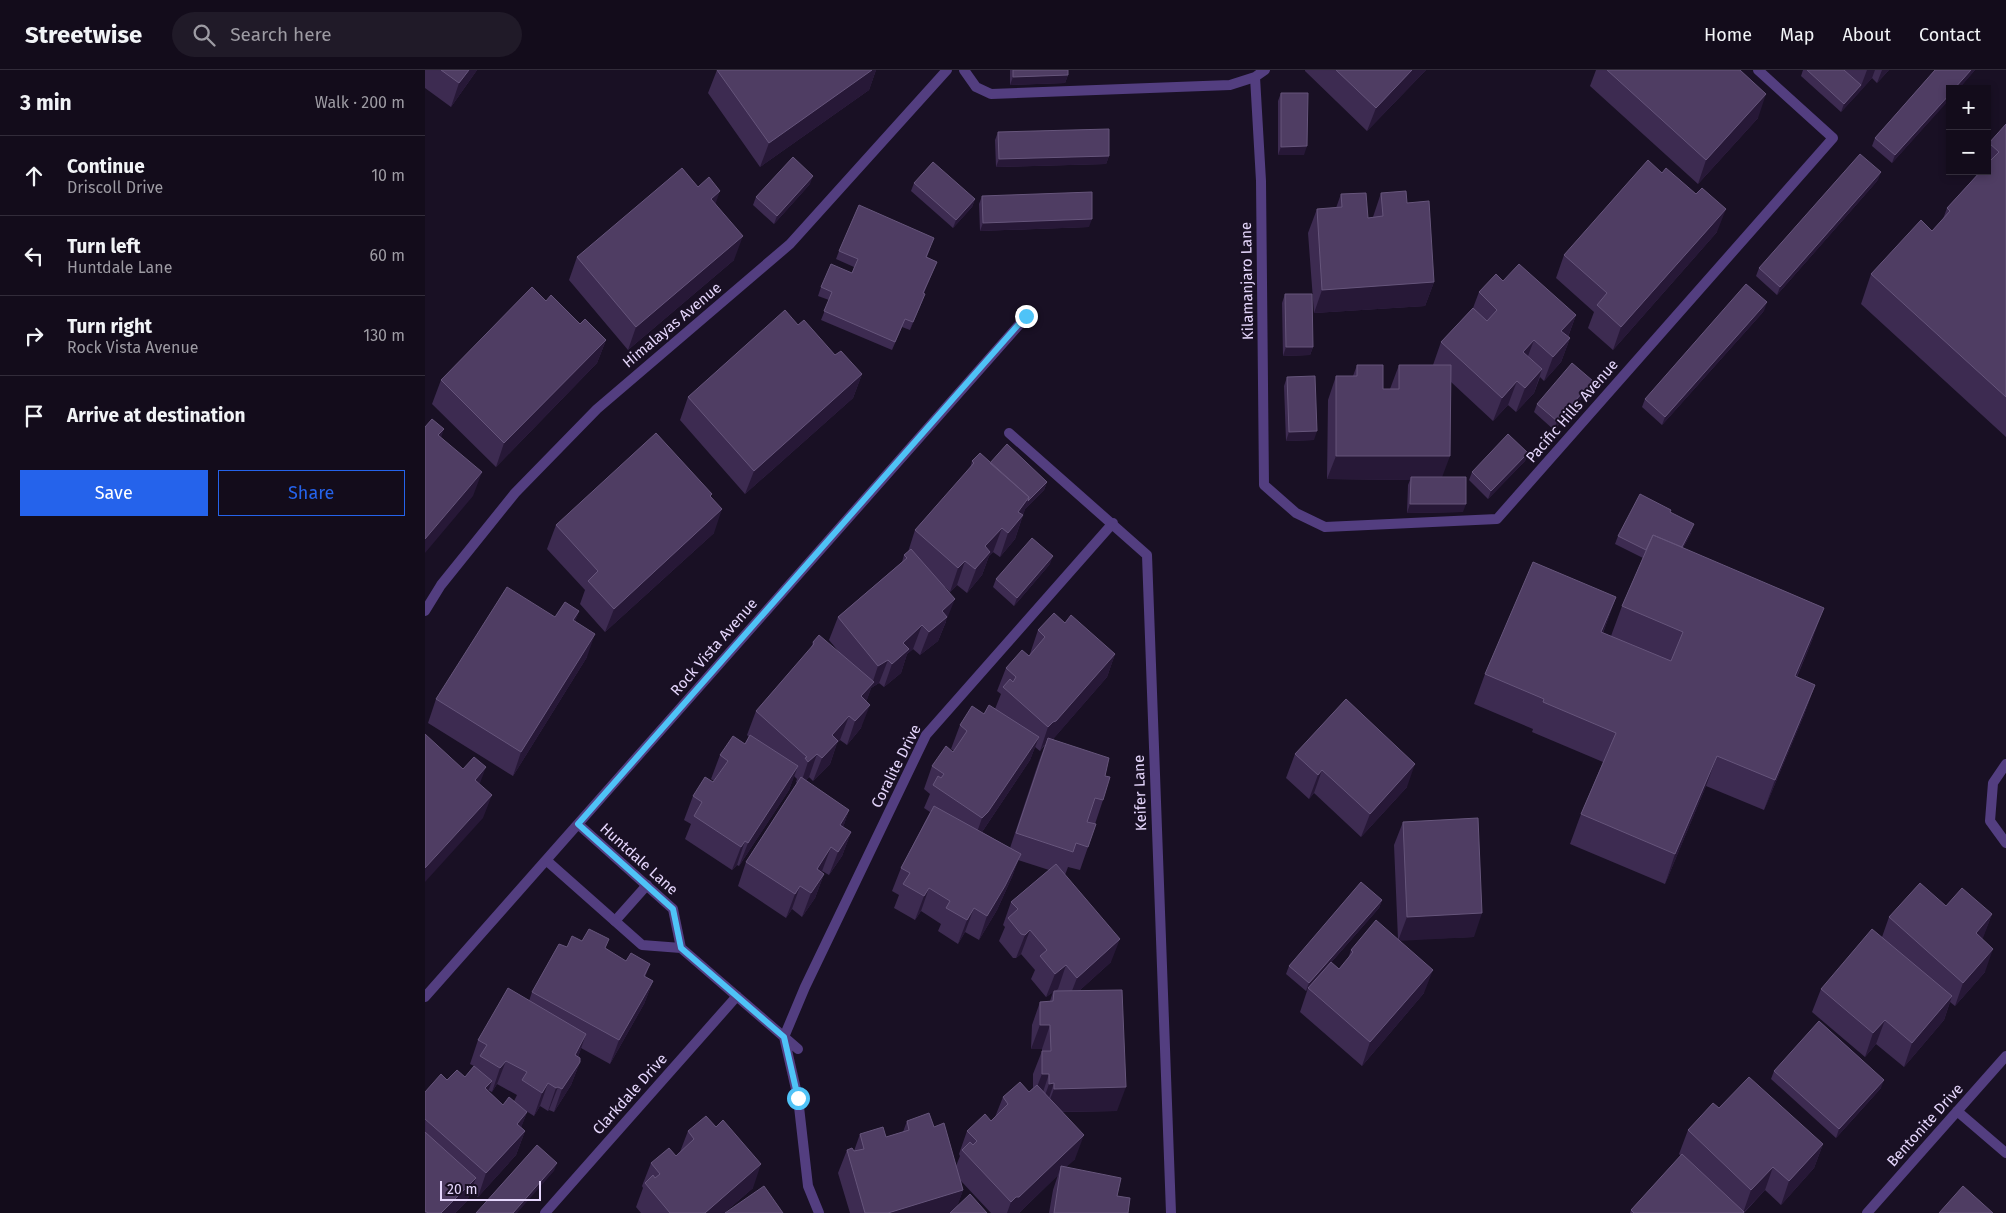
<!DOCTYPE html>
<meta charset="utf-8">
<style>
:root{--surface:#130c1b;--page:#201a28;--text:#f1f3f6;--muted:#9d9ba3;--line:#322c3a;--accent:#2563eb}
body{margin:0;font-family:"Fira Sans",sans-serif;background:var(--page);color:var(--text)}
.controls{position:absolute;right:15px;top:15px;display:grid;overflow:hidden;border-radius:0px;box-shadow:0 2px 8px #0003}
.controls button{width:45px;height:45px;display:grid;place-items:center;padding:0;border:0;border-bottom:1px solid var(--line);background:var(--surface);color:var(--text);font:25px sans-serif}
.scale{position:absolute;left:15px;bottom:12px;width:101px;box-sizing:border-box;padding-left:5px;border:2px solid #e5d6fc;border-top:0;font-size:14px;line-height:18px;white-space:nowrap;color:#e5d6fc;-webkit-text-stroke:4px #191024;paint-order:stroke}
.stop{position:absolute;width:15px;height:15px;margin:-11px;border:4px solid #4fc3f7;border-radius:50%;background:#fff}
.stop.end{background:#4fc3f7;border-color:#fff;box-shadow:0 1px 5px #0008}
.list{margin:0;padding:0;list-style:none}
h2{display:flex;justify-content:space-between;align-items:center;height:65px;margin:0;padding:0 20px;font-size:21px}
h2 small{font-size:16px;font-weight:400;color:var(--muted)}
.list li{display:grid;grid-template-columns:32px 1fr auto;gap:15px;align-items:center;box-sizing:border-box;height:80px;padding:0 20px;border-top:1px solid var(--line)}
.list b{display:block;font-size:19px;white-space:nowrap}
.list p{margin:0;font-size:16px;white-space:nowrap;color:var(--muted)}
.list em{font-size:16px;font-style:normal;color:var(--muted)}
.actions{display:flex;gap:10px;padding:15px 20px}
.actions a{flex:1;padding:11px 0;border:1px solid var(--accent);border-radius:0px;text-align:center;font-size:18px;color:var(--accent)}
.actions .main{background:var(--accent);color:#fff}
.icon{flex:none;width:28px;height:28px;fill:none;stroke:currentColor;stroke-width:2;stroke-linecap:round;stroke-linejoin:round}
.map{position:relative;flex:none;width:1581px;height:1143px;overflow:hidden}
header{display:flex;align-items:center;gap:30px;box-sizing:border-box;height:70px;padding:0 25px;background:var(--surface);border-bottom:1px solid var(--line)}
header strong{font-size:24px}
nav{display:flex;gap:28px;margin-inline-start:auto;font-size:18px}
.search{width:350px;height:45px;background:var(--page);display:flex;align-items:center;gap:12px;box-sizing:border-box;padding:0 18px;border-radius:28px;color:var(--muted);font-size:19px}
main{display:flex}
aside{flex:1;background:var(--surface)}
.map>svg:first-child{display:block}
.lines{fill:none;stroke-linecap:round;stroke-linejoin:round}
.service{stroke:#533e80;stroke-width:10}
.minor{stroke:#533e80;stroke-width:10}
.wall{fill:#3d2b51;fill-rule:evenodd}
.shaded-wall{fill:#271837}
.building{fill:#4f3d63;stroke:#66557b}
.route{stroke:#4fc3f7;stroke-width:6}
.labels{text-anchor:middle;dominant-baseline:central;stroke-width:4;stroke-linejoin:round;paint-order:stroke}
.street-label{font-size:15px;fill:#e5d6fc;stroke:#191024}
</style>
<header>
<strong>Streetwise</strong>
<div class="search"><svg class="icon" aria-label="search" viewBox="0 0 24 24"><circle cx="10" cy="10" r="6"/><path d="M15 15l6 6"/></svg>Search here</div>
<nav><a>Home</a><a>Map</a><a>About</a><a>Contact</a></nav>
</header>
<main>
<aside>
<h2>3 min<small>Walk · 200 m</small></h2>
<ul class="list">
<li><svg class="icon" aria-label="ahead" viewBox="0 0 24 24"><path d="M12 20V5M6 11l6-6 6 6"/></svg><div><b>Continue</b><p>Driscoll Drive</p></div><em>10 m</em></li>
<li><svg class="icon" aria-label="left" viewBox="0 0 24 24"><path d="M17 20v-9H6M10 6l-5 5 5 5"/></svg><div><b>Turn left</b><p>Huntdale Lane</p></div><em>60 m</em></li>
<li><svg class="icon" aria-label="right" viewBox="0 0 24 24"><path d="M7 20v-9h11M14 6l5 5-5 5"/></svg><div><b>Turn right</b><p>Rock Vista Avenue</p></div><em>130 m</em></li>
<li><svg class="icon" aria-label="arrive" viewBox="0 0 24 24"><path d="M6 21V4h12l-3 4 3 4H6"/></svg><div><b>Arrive at destination</b></div></li>
</ul>
<div class="actions"><a class="main">Save</a><a>Share</a></div>
</aside>
<div class="map">
<svg width="1581" height="1143" viewBox="0 0 1581 1143">
<rect width="100%" height="100%" fill="#191024"/>
<g class="lines">
<path class="service" d="M190 851 222 815"/>
<path class="minor" d="M539 0 551 17 566 24 805 15 830 7 840 0
M830 7 836 111 839 415 871 443 900 457 1072 449 1408 68 1333 0
M584 363 722 485 746 1143
M0 541 16 515 90 423 172 339 365 174 522 0
M1581 694 1568 713 1565 751 1581 773
M153 754 248 839 256 878
M121 790 217 875 256 878 373 979
M0 927 601 247
M1532 1041 1581 1083
M120 1143 312 926
M394 1143 383 1116 373 1028 359 967 380 917 501 665 688 453
M1442 1143 1581 986"/>
</g>
<path class="wall" d="M0 0H52L26 37 0 18Z
M292 0H451L444 20 335 97 283 23Z
M585 0H643V5L640 13 585 15Z
M880 0H1001L942 61 880 1Z
M1171 0H1315L1333 48 1273 114 1165 16Z
M1378 0H1464L1452 13 1447 8 1416 42 1376 6Z
M1510 0H1550L1467 93 1447 76 1450 68Z
M856 23 879 85H853V31Z
M1581 54V367L1436 234 1446 204 1507 161 1518 149 1522 138 1554 103H1553L1554 101H1562V78L1564 73Z
M573 62 684 86 681 94 571 97 570 70Z
M1237 103 1271 124 1292 162 1188 280 1163 258 1169 242 1131 208 1139 185Z
M1453 110 1352 225 1331 206 1334 198Z
M489 113 550 129 547 137 528 158 486 121Z
M385 114 349 154 328 135 331 127Z
M273 117 291 134 309 190 203 280 144 210 152 187Z
M956 123 982 133 1009 212 1000 236 889 243 883 163 892 139 911 138 916 124 943 148 948 147Z
M557 126 664 157 555 161 554 134Z
M506 176 502 187 512 192 499 223 497 232 485 260 477 257 467 280 396 250 404 230 393 226 396 217 427 203 429 197 411 189 414 181Z
M1078 211 1151 245 1143 267 1145 268 1136 292 1119 311 1115 307 1109 323 1091 342 1083 335 1068 351 1026 312 1017 407 1038 442 982 443 983 415 985 410 902 409 903 330 911 306H928L932 295 958 319H965L974 295H1008L1016 272 1048 238 1054 222Z
M860 224 888 277 885 285 858 286 857 233Z
M121 231 155 254 181 270 172 293 71 397 7 334 16 310Z
M1339 241 1237 355 1217 337 1220 329Z
M373 255 410 285 437 304 428 328 320 424 255 350 263 327Z
M862 307 889 370 861 371 859 316Z
M1165 319 1129 360 1109 342 1112 334Z
M1103 383 1100 391 1063 429 1044 410 1047 402Z
M547 391 565 393 622 412 619 420 600 439 590 469 575 487 568 482 564 486 557 505 542 523 532 515 525 522 520 517 521 552 520 554 513 571 495 585 488 579 482 584 476 603 459 617 454 613 446 618 441 632 436 658 422 675 415 670 412 673 405 694 388 711 384 707 380 711 424 740 418 757 426 762 417 786 404 805 397 801 396 802 399 804 390 828 377 847 367 839 361 848 313 816 321 792 372 713 371 712 372 709 369 706 364 720 314 796 312 795 307 800 260 769 266 754 259 750 268 726 289 711 286 709 295 685 320 674 324 667 322 665 331 641 386 578 388 572 414 582 404 570 413 547 477 492 479 485 483 482 490 460 545 399Z
M286 427 289 463 180 562 155 534 160 520 122 479 131 455Z
M1246 442 1266 463 1258 478 1388 568 1372 607 1390 615 1379 645 1339 740 1281 716 1240 814 1145 774 1156 744 1178 692 1107 662 1108 659 1049 634 1060 604 1191 527 1178 563 1186 566 1197 536 1218 488 1190 474 1193 466Z
M625 494 589 536 568 517 571 509Z
M154 541 150 551 162 587 88 706 3 653 11 629 130 547Z
M640 553 690 584 682 607 628 669 680 706 678 730 670 754 662 752 663 777 655 800 643 797 640 805 686 892 655 920 692 1041 637 1042 650 1089 641 1097 692 1126 703 1143H624L628 1120 633 1105 594 1143H566L536 1111 538 1120 532 1136 562 1143H425L413 1103 422 1080 429 1081 435 1064 461 1067 478 1062 482 1051 509 1057 531 1096 535 1086 534 1084 542 1061 566 1051 570 1047 578 1027 604 1022 608 1018V1004L617 981V979H606L607 955 615 932 625 931 628 922 621 927 606 909 610 900 596 884 591 888H588L574 871 580 857 578 855 586 832 624 800 593 790 587 807 572 840 554 870 540 862 533 874 513 861 516 854 496 841 490 850 469 838 474 825 467 821 476 798 505 742 499 738 505 724 499 719 507 696 529 681 526 679 535 655 570 639 576 624 572 621 581 598 604 586 605 584 613 560ZM620 675 614 691 585 778 557 762 605 690 610 677 615 681Z
M870 684 982 717 936 767 889 723 884 729 861 708Z
M978 752 1049 867 975 870 999 923 937 996 875 942 883 918 914 899 923 889 926 880 973 869 969 775Z
M957 830 954 838 881 921 861 904 864 896Z
M1521 836 1567 844 1557 869 1560 902 1530 936 1525 932 1519 950 1479 997 1451 974 1440 987 1387 942 1396 919 1457 867 1464 847Z
M157 871 180 879 201 891 225 894 220 907 228 911 219 934 185 994 156 978 153 987 155 992 146 1015 129 1042 124 1040 123 1041 115 1036 109 1046 98 1039 102 1042 96 1057 100 1061 91 1085 53 1127 46 1121 42 1131 30 1143H0V1022L22 1010 40 1007 49 996 45 994 53 970 104 931 107 922 142 877ZM72 1014 92 1025 89 1031 78 1035 63 1021V1020L67 1022Z
M1349 1001 1456 1018 1411 1068 1346 1009Z
M1294 1038 1398 1074 1389 1098 1356 1135 1340 1120 1319 1143H1205L1206 1140 1256 1086 1254 1084 1263 1060Z
M263 1061 328 1118 299 1143H216L211 1137 218 1118 217 1116 226 1093 251 1086 255 1082Z"/>
<path class="shaded-wall" d="M44 0H52L26 37 34 13Z
M447 0H451L444 20 335 97 344 73Z
M987 0H1001L942 61 951 38Z
M1442 0H1450L1447 8 1433 24Z
M1457 0H1464L1452 13Z
M1546 0H1550L1534 19H1529Z
M643 5 640 13 585 15 588 7Z
M1436 15 1433 24 1416 42 1419 34Z
M1341 24 1333 48 1273 114 1281 90Z
M1525 24V29L1467 93 1470 85Z
M882 76 879 85H853L856 77Z
M684 86 681 94 571 97 574 89Z
M1456 102 1453 110 1352 225 1355 217Z
M388 106 385 114 349 154 352 146Z
M295 121 287 144 286 129Z
M550 129 547 137 528 158 531 150Z
M1301 139 1292 162 1188 280 1196 257Z
M667 149 664 157 555 161 558 153Z
M318 166 309 190 203 280 211 257Z
M1009 212 1000 236 889 243 897 220Z
M500 224 497 232 485 260 488 252Z
M1342 232 1339 241 1237 355 1240 347Z
M1151 245 1142 269 1136 261Z
M1145 268 1136 292 1119 311 1128 287Z
M181 270 172 293 71 397 79 373Z
M1109 270 1100 294 1098 282Z
M861 277H888L885 285 858 286Z
M1117 299 1109 323 1091 342 1100 318Z
M437 304 428 328 320 424 329 401Z
M1092 311 1083 335 1068 351 1077 328Z
M1168 311 1165 319 1129 360 1132 351Z
M19 359 11 383 13 365Z
M892 361 889 370 861 371 864 362Z
M1103 383 1100 391 1063 429 1066 421Z
M911 386H1025L1016 410 986 407 985 410 902 409Z
M57 402 48 426 0 483V469Z
M622 412 619 420 600 439 603 431Z
M604 427 590 469 575 487 583 463 593 442Z
M985 434H1041L1038 442 982 443Z
M297 439 289 463 180 562 189 539Z
M1269 454 1266 463 1245 502 1248 494Z
M577 458 568 482 564 486 557 505 542 523 560 476Z
M628 486 625 494 589 536 592 528Z
M540 491 532 515 525 522 533 498Z
M1191 527 1180 557 1165 592 1176 562Z
M530 529 513 571 495 585 504 562 517 541Z
M1399 538 1388 568 1359 636 1370 606Z
M154 541 146 564 148 550Z
M497 555 488 579 482 584 476 603 459 617 467 594 478 573Z
M170 564 162 587 88 706 96 682Z
M690 584 682 607 623 675H619L615 681 623 657Z
M463 590 454 613 446 618 440 636 436 626 447 614 453 596Z
M1390 615 1379 645 1339 740 1350 710Z
M445 635 436 658 422 675 430 651Z
M424 646 415 670 412 673 405 694 388 711 397 688 407 665Z
M614 667 605 690 555 765 549 771 557 748Z
M392 684 384 707 375 716 383 692Z
M1292 686 1281 716 1240 814 1250 784Z
M990 694 982 717 936 767 945 744Z
M373 696 364 720 314 796 323 773Z
M61 697 52 721 50 710Z
M897 700 889 723 884 729 893 705Z
M67 725 58 748 0 812V798Z
M424 740 416 763 406 778 415 755Z
M426 762 417 786 404 805 413 782Z
M320 771 312 795 307 800 316 777Z
M406 777 397 801 383 822 392 799Z
M596 784 587 807 572 840 554 870 562 846Z
M399 804 390 828 377 847 386 823Z
M375 816 367 839 361 848 370 824Z
M504 818 496 841 490 850 499 826Z
M957 830 954 838 881 921 884 913Z
M549 838 540 862 533 874 542 850Z
M1057 843 1049 867 973 871 982 847Z
M1567 844 1558 868 1542 887 1551 863Z
M605 860 596 884 591 888 600 865Z
M695 869 686 892 643 931 652 908Z
M1568 879 1560 902 1530 936 1538 913Z
M641 895 633 919 621 927 630 904Z
M1008 900 999 923 937 996 945 972Z
M228 911 219 934 185 994 194 970Z
M1527 926 1519 950 1479 997 1487 973Z
M1460 950 1451 974 1440 987 1448 963Z
M615 955H625L617 979H606Z
M161 964 153 987 150 985Z
M81 991 72 1014 67 1022 75 998Z
M155 992 146 1015 129 1042 137 1019Z
M617 1004H624L616 1028 608 1027Z
M1459 1010 1456 1018 1411 1068 1414 1059Z
M67 1011 58 1035 60 1018Z
M123 1013 115 1036 109 1046 117 1023Z
M629 1013 621 1037H616L624 1014Z
M133 1017 124 1040 123 1041 131 1018Z
M701 1017 692 1041 620 1042 629 1019Z
M102 1042 93 1066 92 1054Z
M100 1061 91 1085 53 1127 61 1103Z
M659 1065 650 1089 635 1103 636 1096 633 1105 594 1143H582L586 1132Z
M1398 1074 1389 1098 1356 1135 1364 1111Z
M132 1093 129 1101 92 1143H88Z
M336 1094 328 1118 299 1143H280Z
M1348 1097 1340 1120 1318 1143 1326 1120Z
M51 1108 42 1131 30 1143H16Z
M538 1120 530 1143H463Z"/>
<path class="building" d="M16 0H44L34 13Z
M292 0H447L344 73Z
M588 0H643V5L588 7Z
M911 0H987L951 38Z
M1182 0H1315L1341 24 1281 90Z
M1382 0H1419L1436 15 1419 34Z
M1510 0H1546L1529 19H1525V24L1470 85 1450 68Z
M856 23H883L882 76 856 77Z
M1581 54V327L1446 204 1496 150 1507 161 1525 141 1522 138 1556 101H1562V94L1574 82 1564 73Z
M684 59V86L574 89 573 62Z
M1435 84 1456 102 1355 217 1334 198Z
M368 87 388 106 352 146 331 127Z
M1223 90 1237 103 1241 98 1271 124 1277 118 1301 139 1196 257 1172 235 1182 223 1139 185Z
M508 92 550 129 531 150 489 113Z
M257 98 273 117 284 107 295 121 286 129 318 166 211 257 152 187Z
M981 121 982 133 1004 131 1009 212 897 220 892 139 917 137 916 124 941 123 943 148 958 146 956 123Z
M667 122V149L558 153 557 126Z
M434 135 509 168 501 187 512 192 498 223 500 224 488 252 480 249 470 272 399 241 407 222 396 217 406 194 427 203 433 189 414 181Z
M1094 194 1151 245 1136 261 1145 268 1128 287 1109 270 1098 282 1117 299 1100 318 1092 311 1077 328 1016 272 1048 238 1062 251 1072 240 1054 222 1071 204 1078 211Z
M1321 214 1342 232 1240 347 1220 329Z
M107 217 121 231 126 225 155 254 160 249 181 270 79 373 16 310Z
M860 224H887L888 277H861Z
M360 240 373 255 379 250 410 285 416 281 437 304 329 401 263 327Z
M1147 293 1168 311 1132 351 1112 334Z
M932 295H958V319H974V295H1026L1025 386H911V306H932Z
M890 306 892 361 864 362 862 307Z
M7 349 19 359 13 365 57 402 0 469V357Z
M231 363 287 424 285 426 297 439 189 539 163 511 173 501 131 455Z
M1083 364 1103 383 1066 421 1047 402Z
M582 374 622 412 603 431 604 427 565 393Z
M555 383 604 427 593 442 598 445 583 463 577 458 560 476 565 482 550 499 540 491 533 498 490 460 549 393 547 391Z
M986 407H1041V434H985Z
M1215 424 1246 440 1245 442 1269 454 1257 477 1228 465 1221 480 1193 466Z
M1228 465 1399 538 1370 606 1390 615 1350 710 1292 686 1250 784 1156 744 1191 663 1118 632 1119 629 1060 604 1108 492 1191 527 1176 562 1246 591 1258 562 1197 536Z
M607 468 628 486 592 528 571 509Z
M486 479 530 529 517 541 522 547 504 562 497 555 478 573 484 579 467 594 463 590 453 596 413 547 482 488 479 485Z
M82 517 130 547 140 532 154 541 148 550 170 564 96 682 11 629Z
M629 543 640 553 646 545 690 584 631 651 628 652 623 657 578 617 585 609 588 612 591 607 581 598 597 580 604 586 620 567 613 560Z
M394 565 449 612 436 626 445 635 430 651 424 646 407 665 413 671 397 688 392 684 383 692 380 688 382 687 331 641 389 574 388 572Z
M921 629 990 694 945 744 897 700 893 705 870 684Z
M564 635 614 667 563 742 557 748 508 715 513 706 516 708 519 704 507 696 521 676 528 682 542 661 535 655 547 636 559 644Z
M0 664 38 699 49 687 61 697 50 710 67 725 0 798Z
M325 665 373 696 323 773 320 771 316 777 269 746 277 732 268 726 280 707 288 712 303 691 295 685 308 666 320 674Z
M623 668 684 688 680 706 685 707 678 730 670 728 662 752 671 754 663 777 651 773 648 782 591 763Z
M376 707 424 740 415 755 426 762 413 782 406 777 392 799 399 804 386 823 375 816 370 824 321 792Z
M509 736 596 784 580 816 562 846 549 838 542 850 521 838 525 831 504 818 499 826 478 814 485 803 476 798Z
M1053 748 1057 843 982 847 978 752Z
M631 794 695 869 652 908 641 895 630 904 615 886 622 880 605 860 600 865 596 864 583 848 593 839 586 832Z
M936 812 957 830 884 913 864 896Z
M1495 813 1521 836 1537 818 1567 844 1551 863 1568 879 1538 913 1464 847Z
M951 850 1008 900 945 972 883 918 906 892 914 899 928 882 926 880Z
M164 859 184 869 180 878 201 891 206 883 225 894 219 906 228 911 194 970 107 922 134 874 142 877 147 866 157 871Z
M1447 859 1527 926 1487 973 1460 950 1448 963 1396 919Z
M83 918 161 964 150 985 155 988V992L137 1019 133 1017 131 1018 123 1013 117 1023 97 1010 102 1002 81 991 75 998 55 986 62 975 53 970Z
M697 920 701 1017 629 1019V1013L624 1014V1004H617V981H626L625 955H615V932L628 931 629 921Z
M1394 951 1459 1010 1414 1059 1349 1001Z
M49 996 67 1011 60 1018 78 1035 84 1027 102 1042 92 1054 100 1061 61 1103 0 1049V1022L16 1004 22 1010 32 1000 40 1007Z
M1324 1007 1398 1074 1364 1111 1348 1097 1326 1120 1263 1060 1288 1033 1294 1038Z
M595 1012 604 1022 612 1015 659 1065 594 1127H591L586 1132 537 1080 545 1072 548 1075 552 1071 542 1061 560 1044 566 1051 583 1034 578 1027Z
M504 1043 509 1057 519 1053 538 1120 463 1143H440L422 1080 427 1078 429 1081 439 1079 435 1064 458 1057 461 1067 484 1060 482 1051Z
M281 1046 291 1057 298 1050 336 1094 280 1143H245L220 1113 228 1105 230 1108 235 1104 226 1093 244 1078 251 1086 269 1069 263 1061Z
M0 1062 51 1108 16 1143H3L0 1141Z
M112 1075 132 1093 88 1143H51Z
M1257 1084 1319 1142 1318 1143H1209L1206 1140Z
M636 1096 696 1108 692 1126 705 1128 703 1143H629Z
M339 1116 358 1143H300Z
M1538 1116 1568 1143H1514Z
M545 1124 562 1143H525Z"/>
<g class="lines">
<path class="route" d="M373 1028 359 967 256 878 248 839 153 754 601 246"/>
</g>
<g class="labels">
<g class="street-label">
<text transform="translate(822 211) rotate(-91)">Kilamanjaro Lane</text>
<text transform="translate(247 255) rotate(-40)">Himalayas Avenue</text>
<text transform="translate(1147 341) rotate(-49)">Pacific Hills Avenue</text>
<text transform="translate(289 577) rotate(-49)">Rock Vista Avenue</text>
<text transform="translate(471 696) rotate(-63)">Coralite Drive</text>
<text transform="translate(715 723) rotate(-92)">Keifer Lane</text>
<text transform="translate(214 789) rotate(42)">Huntdale Lane</text>
<text transform="translate(205 1024) rotate(-48)">Clarkdale Drive</text>
<text transform="translate(1500 1055) rotate(-48)">Bentonite Drive</text>
</g>
</g>
</svg>
<div class="controls">
<button>+</button>
<button>−</button>
</div>
<div class="scale">20 m</div>
<div class="stop" style="left:373px;top:1028px"></div>
<div class="stop end" style="left:601px;top:246px"></div>
</div>
</main>
